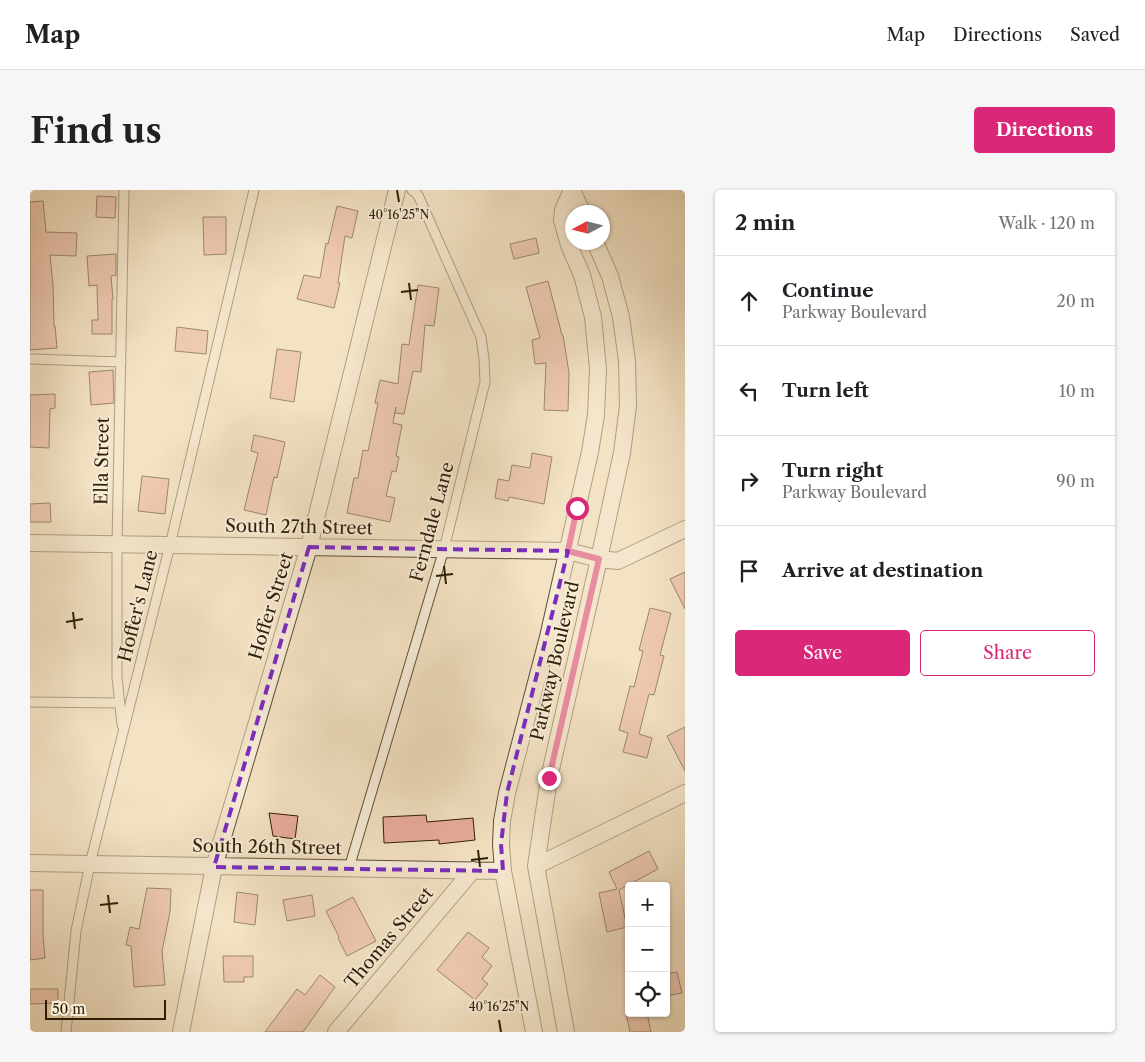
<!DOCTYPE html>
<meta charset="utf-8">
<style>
:root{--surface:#fff;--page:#f6f6f6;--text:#202124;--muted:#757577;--line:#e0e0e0;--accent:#db2777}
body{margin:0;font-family:"Libre Caslon Text",serif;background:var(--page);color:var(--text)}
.controls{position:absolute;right:15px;bottom:15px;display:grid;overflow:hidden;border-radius:5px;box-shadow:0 1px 4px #0004}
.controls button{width:45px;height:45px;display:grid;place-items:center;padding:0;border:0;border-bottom:1px solid var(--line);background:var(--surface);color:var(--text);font:25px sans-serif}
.compass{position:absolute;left:535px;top:15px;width:45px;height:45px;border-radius:50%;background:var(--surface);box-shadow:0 1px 4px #0004;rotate:263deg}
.scale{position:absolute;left:15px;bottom:12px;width:121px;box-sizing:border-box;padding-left:5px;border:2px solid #2e1e05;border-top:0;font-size:14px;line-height:18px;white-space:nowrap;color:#2e1e05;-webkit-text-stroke:4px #f7ecd8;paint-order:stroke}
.stop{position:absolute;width:15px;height:15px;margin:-11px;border:4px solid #db2777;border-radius:50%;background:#fff}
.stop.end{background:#db2777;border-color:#fff;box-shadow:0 1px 5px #0008}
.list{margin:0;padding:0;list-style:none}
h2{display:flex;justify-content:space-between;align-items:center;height:65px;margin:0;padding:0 20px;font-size:21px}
h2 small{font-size:16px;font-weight:400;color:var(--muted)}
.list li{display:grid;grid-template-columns:32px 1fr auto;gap:15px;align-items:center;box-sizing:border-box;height:90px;padding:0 20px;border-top:1px solid var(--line)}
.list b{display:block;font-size:19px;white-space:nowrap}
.list p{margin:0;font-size:16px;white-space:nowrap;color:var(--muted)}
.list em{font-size:16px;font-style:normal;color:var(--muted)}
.actions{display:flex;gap:10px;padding:15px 20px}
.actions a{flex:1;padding:11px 0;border:1px solid var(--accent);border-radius:5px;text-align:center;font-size:18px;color:var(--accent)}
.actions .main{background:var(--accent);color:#fff}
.icon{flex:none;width:28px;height:28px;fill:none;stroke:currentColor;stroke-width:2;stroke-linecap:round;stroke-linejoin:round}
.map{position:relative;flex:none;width:655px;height:842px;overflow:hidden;border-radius:5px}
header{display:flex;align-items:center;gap:30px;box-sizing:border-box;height:70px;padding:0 25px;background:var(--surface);border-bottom:1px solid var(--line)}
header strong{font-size:24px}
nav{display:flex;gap:28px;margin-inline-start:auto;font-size:18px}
.intro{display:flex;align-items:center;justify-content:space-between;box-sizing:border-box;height:120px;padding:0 30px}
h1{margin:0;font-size:35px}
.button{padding:12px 22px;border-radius:5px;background:var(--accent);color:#fff;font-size:18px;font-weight:700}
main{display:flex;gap:30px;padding:0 30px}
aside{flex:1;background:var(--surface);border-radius:5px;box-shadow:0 1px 4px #0004}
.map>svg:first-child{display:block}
.building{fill:#eaad9d;stroke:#2e1e05}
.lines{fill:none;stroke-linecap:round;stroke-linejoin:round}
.service-casing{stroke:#5f4f34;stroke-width:11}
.minor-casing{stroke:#5f4f34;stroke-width:18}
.service{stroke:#f7ecd8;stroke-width:9}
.minor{stroke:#f7ecd8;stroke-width:16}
.route{stroke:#db2777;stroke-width:6}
.marked{fill:none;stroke:#7b2cbf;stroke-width:4;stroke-dasharray:10 6;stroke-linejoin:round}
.ticks{fill:none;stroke:#2e1e05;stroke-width:2}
.labels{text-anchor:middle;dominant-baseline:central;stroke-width:4;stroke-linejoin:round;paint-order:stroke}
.street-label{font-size:18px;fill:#2e1e05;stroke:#f7ecd8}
.ticks-label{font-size:12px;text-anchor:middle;fill:#2e1e05;stroke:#f7ecd8;stroke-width:4;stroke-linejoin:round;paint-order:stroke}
</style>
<header>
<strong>Map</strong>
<nav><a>Map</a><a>Directions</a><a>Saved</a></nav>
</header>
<div class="intro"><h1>Find us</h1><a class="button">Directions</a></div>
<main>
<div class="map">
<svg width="655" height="842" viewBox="0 0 655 842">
<rect width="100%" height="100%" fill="#f3e2c3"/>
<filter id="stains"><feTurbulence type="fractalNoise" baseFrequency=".004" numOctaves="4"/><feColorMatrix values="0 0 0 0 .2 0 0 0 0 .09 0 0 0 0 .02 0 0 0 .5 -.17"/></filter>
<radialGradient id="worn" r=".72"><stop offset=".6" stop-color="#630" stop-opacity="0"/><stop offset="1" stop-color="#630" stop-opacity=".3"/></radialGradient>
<path class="building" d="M67 6 86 7 85 28 66 27Z
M13 11 16 42 47 43 46 66 20 65 23 94 24 136H25L27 158 0 160V12Z
M307 16 328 21 322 48 315 46 308 93H310L304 118 267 109 274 85 290 88 296 53 298 54Z
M173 27H196V64L174 65Z
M506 48 509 63 484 69 480 54Z
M86 64V85L81 86 83 109H82V144H62V130H68L67 95 59 96 57 66Z
M518 91 532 145H533L539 183 538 221 514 220 516 173 505 174 502 150 510 148 496 97Z
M388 95 409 98 404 136 395 135 391 182 383 181 374 224 365 223 366 217 363 233 372 235 366 266 369 267 366 282 362 281 356 306 365 308 360 332 317 323 324 288H328L333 260 338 261 348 213H345L350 190 368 194 372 154 379 155Z
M147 137 178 141 176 164 145 161Z
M247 159 271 162 264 212 240 208Z
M83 180 84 213 61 215 59 182Z
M25 204V218L20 219 19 258 0 257V205Z
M224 245 255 252 247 288 244 287 236 325 214 320 228 263 221 261Z
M502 263 522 267 514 314 479 307 478 311 465 308 468 289 479 291 482 275 500 278Z
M112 286 139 289 135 324 108 321Z
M20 313 21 332H0V314Z
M655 382V419L640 389Z
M620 418 641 423 630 465 634 466 624 505 619 504 609 544 622 548 617 568 593 562 598 543 589 540 600 496 604 497 613 461 609 460Z
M655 537V581L637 546Z
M239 623 268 626 265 649 243 646Z
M396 625 397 632 443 628 445 650 409 654V650L354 653 353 627Z
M619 661 628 679 589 700 597 737 577 742 569 703 587 699 579 682Z
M117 698 141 699 140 722 132 761 135 795 104 797 101 756 96 755 100 737 109 739Z
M0 700H13V745L15 768 0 770Z
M207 702 228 705 225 735 204 732Z
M282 705 285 726 257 731 253 710Z
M323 707 346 751 317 766 308 748 309 747 296 721Z
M438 742 459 758 452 767 462 776 452 789 458 794 445 810 407 780Z
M193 766H223V787H214V792H194Z
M647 782 652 803 636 806V784Z
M290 785 305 797 273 842H235L267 799 275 805Z
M0 799H28V813L0 814Z
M596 823H617L621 842H600Z"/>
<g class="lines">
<defs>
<path id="service" d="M0 169 91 172
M0 512 90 513
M92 535 87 487V354L94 0
M319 678 414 359 455 192 454 169 451 147 388 5 382 0
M36 842 46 741 60 674 140 355 224 0"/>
<path id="minor" d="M542 0 552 22
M0 353 538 361 569 369 588 371 655 339
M0 673 473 681
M506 676 655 603
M151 842 184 677 279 357 367 0
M306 842 443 680
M504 842 473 681 471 654 472 631 477 603 518 447 560 262 566 225 568 179 563 127 552 85 539 55 532 30 533 20 542 0
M536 842 506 676 519 588 569 369 592 263 598 216 597 171 591 127 580 86 565 52"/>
</defs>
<use href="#service" class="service-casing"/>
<use href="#minor" class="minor-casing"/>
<use href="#service" class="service"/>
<use href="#minor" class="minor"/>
</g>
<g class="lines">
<path class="route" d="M519 588 569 369 538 361 547 318"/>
</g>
<path d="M0 0H655V842H0ZM279 357 538 361 477 603 471 654 473 681 184 677Z" fill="#f3e2c3" fill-opacity=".55" fill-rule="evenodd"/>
<path class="marked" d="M279 357 538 361 477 603 471 654 473 681 184 677Z"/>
<path class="ticks" d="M367 0 369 12M379 93 381 110M371 102 388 100M414 376 416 394M406 386 423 384M43 422 45 439M36 432 53 429M448 660 450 677M441 670 458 668M78 705 80 723M70 715 88 713M469 830 471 842"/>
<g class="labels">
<g class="street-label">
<text transform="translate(72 271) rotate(-89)">Ella Street</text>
<text transform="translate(402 332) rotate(-75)">Ferndale Lane</text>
<text transform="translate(269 337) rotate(1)">South 27th Street</text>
<text transform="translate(108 416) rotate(-76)">Hoffer's Lane</text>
<text transform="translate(241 416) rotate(-73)">Hoffer Street</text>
<text transform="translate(525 471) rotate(-77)">Parkway Boulevard</text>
<text transform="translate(237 657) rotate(1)">South 26th Street</text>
<text transform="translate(359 748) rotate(-50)">Thomas Street</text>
</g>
</g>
<g class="ticks-label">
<text x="369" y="29">40°16'25"N</text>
<text x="469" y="821">40°16'25"N</text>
</g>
<rect width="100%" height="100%" filter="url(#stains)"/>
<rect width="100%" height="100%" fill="url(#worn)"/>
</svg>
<div class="controls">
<button>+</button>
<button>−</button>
<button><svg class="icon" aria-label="locate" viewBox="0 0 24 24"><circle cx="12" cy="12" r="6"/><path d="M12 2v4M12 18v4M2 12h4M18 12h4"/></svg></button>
</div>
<svg class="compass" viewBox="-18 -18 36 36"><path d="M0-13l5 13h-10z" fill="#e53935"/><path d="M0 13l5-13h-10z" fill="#757577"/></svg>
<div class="scale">50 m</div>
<div class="stop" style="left:547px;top:318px"></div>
<div class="stop end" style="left:519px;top:588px"></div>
</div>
<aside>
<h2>2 min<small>Walk · 120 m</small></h2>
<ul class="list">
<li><svg class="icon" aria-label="ahead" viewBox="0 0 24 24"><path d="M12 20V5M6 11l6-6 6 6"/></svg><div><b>Continue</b><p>Parkway Boulevard</p></div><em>20 m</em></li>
<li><svg class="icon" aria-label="left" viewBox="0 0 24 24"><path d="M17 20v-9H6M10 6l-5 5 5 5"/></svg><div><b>Turn left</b></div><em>10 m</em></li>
<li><svg class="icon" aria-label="right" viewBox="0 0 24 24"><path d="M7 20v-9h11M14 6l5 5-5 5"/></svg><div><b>Turn right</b><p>Parkway Boulevard</p></div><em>90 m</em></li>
<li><svg class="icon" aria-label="arrive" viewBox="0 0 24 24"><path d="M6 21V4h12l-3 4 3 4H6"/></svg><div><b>Arrive at destination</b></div></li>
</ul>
<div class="actions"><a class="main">Save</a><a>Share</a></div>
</aside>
</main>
